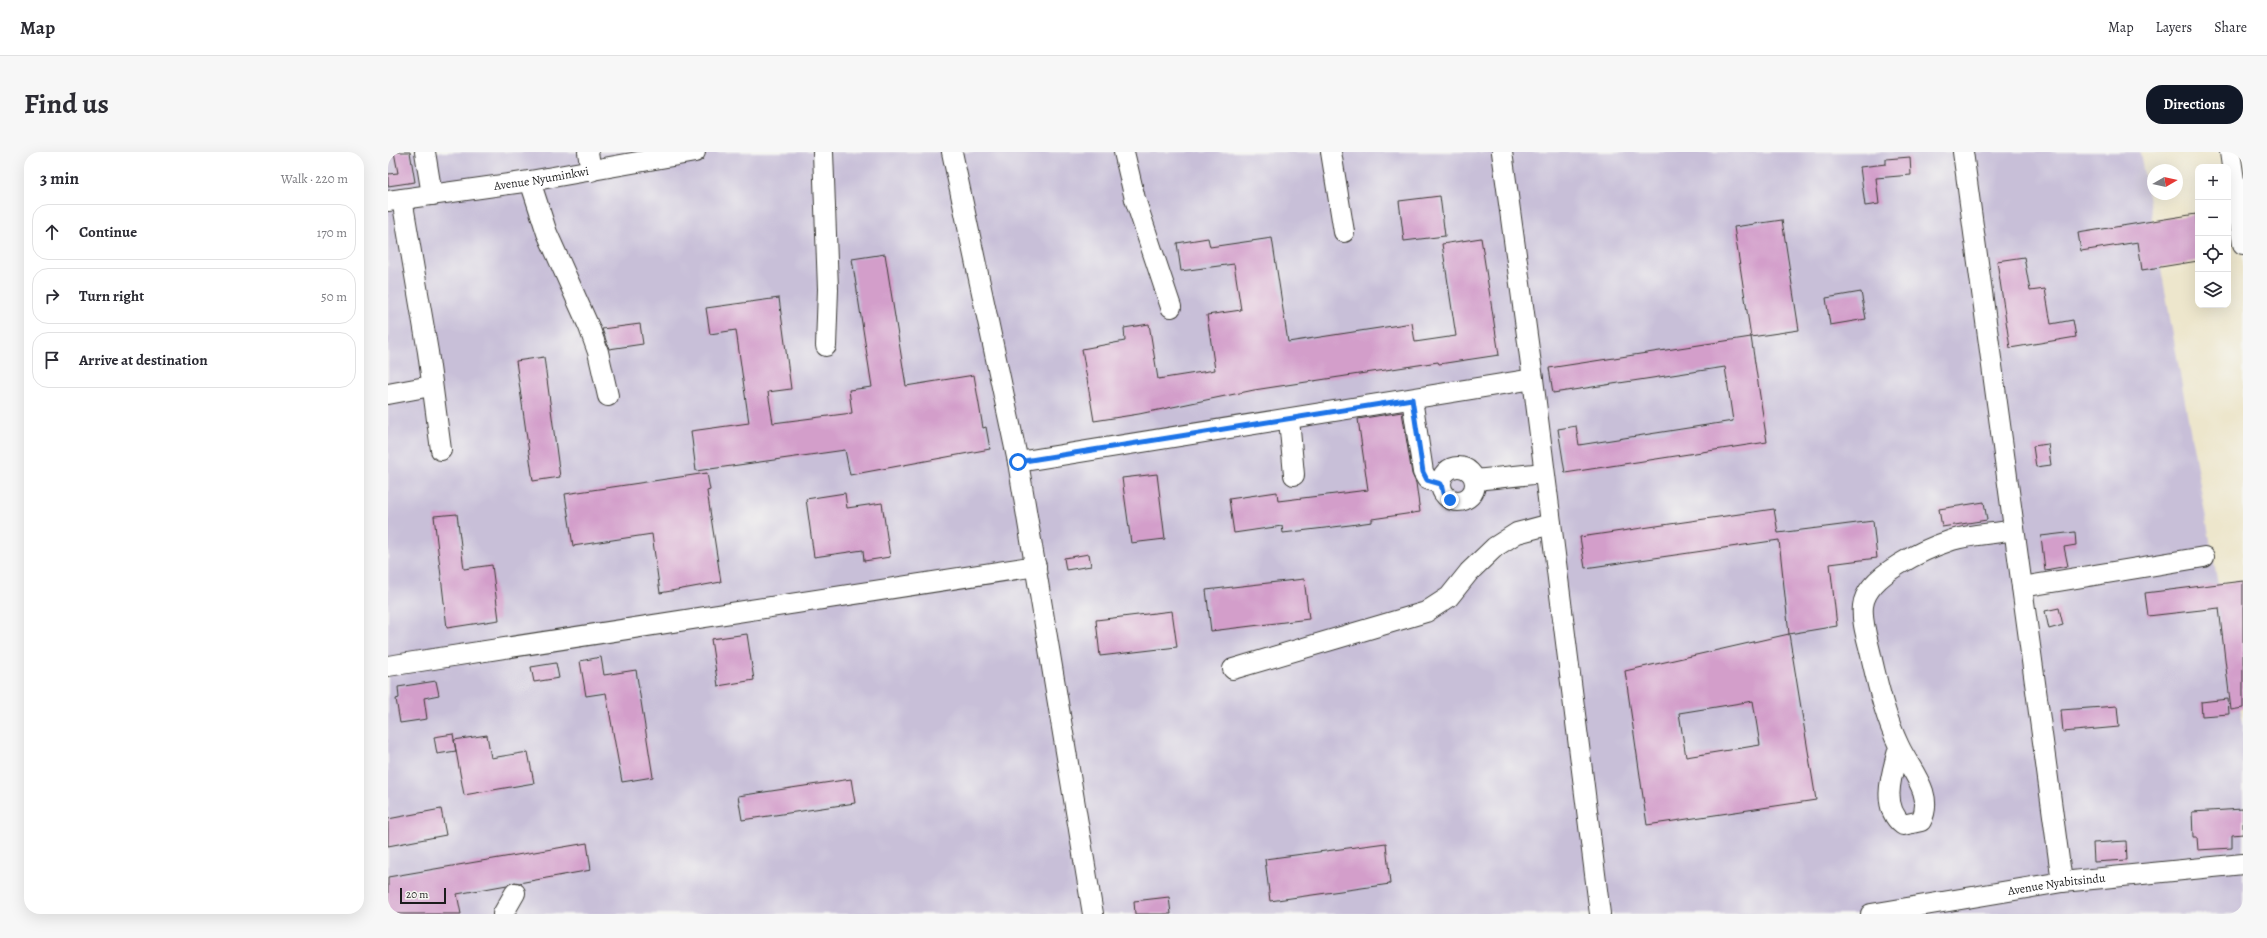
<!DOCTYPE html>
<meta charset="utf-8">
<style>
:root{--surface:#fff;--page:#f7f7f7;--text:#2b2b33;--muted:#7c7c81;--line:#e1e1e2;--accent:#111827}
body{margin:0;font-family:Alegreya,serif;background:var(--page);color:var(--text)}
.controls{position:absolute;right:12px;top:12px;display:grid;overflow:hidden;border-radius:8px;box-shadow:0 4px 16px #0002}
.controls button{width:36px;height:36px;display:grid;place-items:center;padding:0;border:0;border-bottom:1px solid var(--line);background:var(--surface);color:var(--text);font:20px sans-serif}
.compass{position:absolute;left:1759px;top:12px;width:36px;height:36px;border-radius:50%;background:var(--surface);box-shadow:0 4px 16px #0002;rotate:81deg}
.scale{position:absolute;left:12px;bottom:10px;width:46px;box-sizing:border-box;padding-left:4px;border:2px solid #1c1c1c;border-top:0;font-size:11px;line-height:14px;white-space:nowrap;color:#1c1c1c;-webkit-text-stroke:3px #f6f6f2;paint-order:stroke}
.stop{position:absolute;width:12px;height:12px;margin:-9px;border:3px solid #1a73e8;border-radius:50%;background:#fff}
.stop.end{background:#1a73e8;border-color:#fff;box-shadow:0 1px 4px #0008}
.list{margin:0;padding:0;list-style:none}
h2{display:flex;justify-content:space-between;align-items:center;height:52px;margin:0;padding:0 16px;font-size:17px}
h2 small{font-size:13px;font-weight:400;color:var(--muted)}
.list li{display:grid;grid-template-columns:26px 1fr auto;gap:12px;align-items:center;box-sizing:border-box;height:56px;margin:0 8px 8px;padding:0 8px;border:1px solid var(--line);border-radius:16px}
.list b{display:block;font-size:15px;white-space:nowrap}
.list em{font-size:13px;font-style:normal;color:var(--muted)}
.icon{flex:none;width:22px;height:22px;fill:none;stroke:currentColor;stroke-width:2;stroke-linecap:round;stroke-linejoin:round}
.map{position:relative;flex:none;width:1855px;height:762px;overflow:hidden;border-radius:16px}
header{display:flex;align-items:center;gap:24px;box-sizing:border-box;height:56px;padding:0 20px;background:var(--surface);border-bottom:1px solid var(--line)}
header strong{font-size:19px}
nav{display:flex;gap:22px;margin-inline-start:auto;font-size:14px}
.intro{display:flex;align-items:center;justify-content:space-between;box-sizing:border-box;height:96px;padding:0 24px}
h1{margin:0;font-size:28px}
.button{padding:10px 18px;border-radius:16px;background:var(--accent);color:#fff;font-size:14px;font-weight:700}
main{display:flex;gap:24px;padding:0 24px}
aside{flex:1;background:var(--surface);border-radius:16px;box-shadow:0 4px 16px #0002}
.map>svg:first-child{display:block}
.industrial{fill:#c8bfd8}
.building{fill:#d39eca;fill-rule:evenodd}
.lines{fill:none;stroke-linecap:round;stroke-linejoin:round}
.minor-casing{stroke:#3b3a36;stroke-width:22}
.minor{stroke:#fff;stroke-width:20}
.route{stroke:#1a73e8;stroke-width:5}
.labels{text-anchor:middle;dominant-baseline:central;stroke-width:3.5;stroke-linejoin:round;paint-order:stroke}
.street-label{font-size:12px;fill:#1c1c1c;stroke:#f6f6f2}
</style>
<header>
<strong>Map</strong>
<nav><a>Map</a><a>Layers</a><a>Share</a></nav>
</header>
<div class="intro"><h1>Find us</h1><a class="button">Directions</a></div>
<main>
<aside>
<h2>3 min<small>Walk · 220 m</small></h2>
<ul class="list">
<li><svg class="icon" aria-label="ahead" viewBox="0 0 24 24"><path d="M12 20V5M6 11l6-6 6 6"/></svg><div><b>Continue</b></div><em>170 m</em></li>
<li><svg class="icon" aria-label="right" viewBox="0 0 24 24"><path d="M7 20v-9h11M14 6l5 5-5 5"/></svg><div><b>Turn right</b></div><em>50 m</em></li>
<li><svg class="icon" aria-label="arrive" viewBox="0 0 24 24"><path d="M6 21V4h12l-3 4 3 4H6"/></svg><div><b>Arrive at destination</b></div></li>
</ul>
</aside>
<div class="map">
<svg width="1855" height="762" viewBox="0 0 1855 762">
<rect width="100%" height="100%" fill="#f6f6f2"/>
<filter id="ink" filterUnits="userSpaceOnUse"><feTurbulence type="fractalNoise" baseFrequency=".025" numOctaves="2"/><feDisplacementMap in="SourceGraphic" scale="8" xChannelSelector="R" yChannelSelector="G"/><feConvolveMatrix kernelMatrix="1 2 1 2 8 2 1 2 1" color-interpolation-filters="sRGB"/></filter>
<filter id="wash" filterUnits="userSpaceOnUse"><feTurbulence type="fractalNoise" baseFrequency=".012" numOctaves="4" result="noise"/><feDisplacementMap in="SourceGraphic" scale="16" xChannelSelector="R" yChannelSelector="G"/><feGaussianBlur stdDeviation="0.9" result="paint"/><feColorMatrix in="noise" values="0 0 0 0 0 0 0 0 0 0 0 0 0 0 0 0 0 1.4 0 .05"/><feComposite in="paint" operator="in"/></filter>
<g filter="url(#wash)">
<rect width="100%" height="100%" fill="#ede6cc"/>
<path class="industrial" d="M0 0H1752L1855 571V762H0Z"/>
<g id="blocks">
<path class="building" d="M6 0H22L27 30 0 34V22L10 21Z
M1522 5 1523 23 1488 26 1491 52 1477 54 1472 15 1498 12V7Z
M1052 44 1057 84 1016 89 1011 49Z
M1808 62 1810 109 1754 118 1750 90 1693 99 1690 81Z
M1394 68 1411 178 1363 185 1346 75Z
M820 86 822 95 884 86 900 190 1024 171 1027 190 1068 184 1054 92 1093 86 1111 203 1051 212 1050 210 866 238 751 262 706 269 694 197 737 189 736 176 761 172 770 227 827 218 819 163 853 158 846 112 793 119 789 91Z
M497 102 518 234 586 223 595 276 598 275 602 297 462 323 457 298 308 319 303 279 361 271 348 178 322 182 318 156 391 146 403 237 380 240 385 271 464 261 461 238 484 235 464 107Z
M1636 105 1642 139 1657 137 1663 172 1685 168 1688 185 1622 196 1609 109Z
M1473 140 1478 167 1442 173 1438 146Z
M252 172 255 192 221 197 214 177Z
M1363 185 1379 290 1177 321 1170 277 1188 274 1191 293 1345 269 1337 215 1165 241 1161 216Z
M156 205 172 325 145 329 128 209Z
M1014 260 1024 322 1028 331 1032 360 984 367V370L962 373 895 381 894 374 846 381 841 347 889 340 890 349 980 338 970 267Z
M1660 292 1663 313 1648 315 1645 294Z
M319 321 322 338 319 339 333 430 272 441 264 382 185 394 177 342Z
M769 322 777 387 743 391 734 326Z
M457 341 459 356 494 351 502 405 476 409 475 398 426 405 418 347Z
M1596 350 1599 368 1554 375 1551 357Z
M1386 357 1390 381 1485 369 1489 406 1442 412 1449 474 1401 482 1391 388 1197 416 1192 385Z
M69 362 76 417 104 413 111 468 59 476 46 364Z
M1687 380 1688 393 1676 395 1680 414 1657 418 1653 384Z
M701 402 703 414 678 418 676 406Z
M916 427 921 467 823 479 818 438Z
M1855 429V556L1843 558 1831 456 1760 464 1757 441Z
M1671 456 1675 473 1661 477 1657 459Z
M784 459 789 495 712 504 708 468Z
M359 482 366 528 330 534 323 487Z
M1401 482 1428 648 1259 673 1237 519ZM1365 549 1372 593 1298 605 1291 561Z
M213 505 216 523 248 518 265 625 234 630 218 541 198 544 192 509Z
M168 511 171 526 146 530 143 515Z
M48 529 51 543 36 546 39 567 12 571 8 547 11 546 10 535Z
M1840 547 1841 562 1814 564 1813 550Z
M1729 554 1731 575 1675 580 1673 558Z
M65 582 68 599 49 602 46 585Z
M99 583 103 606 140 600 146 631 76 643 66 588Z
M463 627 467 651 354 668 350 644Z
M53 657 58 683 0 694V667Z
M1855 657V682L1844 683V696L1810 698 1809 685H1805L1804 660Z
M1738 689 1739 708 1706 710 1705 691Z
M199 691 203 718 131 731 127 730 119 733 69 742 73 762H0V725Z
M998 691 1002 732 882 749 877 707Z
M781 745 783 762H747L746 749Z"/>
</g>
</g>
<g filter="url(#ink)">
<use href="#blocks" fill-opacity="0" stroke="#3b3a36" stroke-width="1"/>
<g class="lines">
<defs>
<g id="minor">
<path d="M37 0 44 43"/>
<path d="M200 0 203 19"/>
<path d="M435 0 440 137 438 194"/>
<path d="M564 0 630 310 705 762"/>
<path d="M736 0 747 47 783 155"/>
<path d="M943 0 956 80"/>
<path d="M1114 0 1145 227 1212 762"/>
<path d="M1575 0 1674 730"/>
<path d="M1842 0 1855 92"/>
<path d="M142 29 159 81 201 175 210 200 220 244"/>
<path d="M14 47 40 200 53 298"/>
<path id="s1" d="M0 49 142 29 307 0"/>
<path d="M0 242 43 234"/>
<path d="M1024 247 1035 320 1039 327 1053 332"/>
<path d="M901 267 906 323"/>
<path d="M630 310 1145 227"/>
<circle cx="1070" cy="332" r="17"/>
<path d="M1087 328 1156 321"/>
<path d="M1634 435 1816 405"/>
<path d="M0 514 648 414"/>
<path d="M845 517 1038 460 1061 445 1081 420 1107 395 1129 381 1163 372"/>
<path d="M1511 595C1505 619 1491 654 1515 673L1533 669C1547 642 1522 618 1511 594 1498 567 1491 538 1484 508 1481 492 1473 471 1475 454 1478 423 1537 397 1564 388 1583 382 1606 382 1626 378"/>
<path d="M115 762 127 741"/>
<path id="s2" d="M1483 762 1674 730 1855 712"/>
</g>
</defs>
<use href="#minor" class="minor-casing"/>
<use href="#minor" class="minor"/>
</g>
</g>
<g class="lines" filter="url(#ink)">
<path class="route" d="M630 310 1024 247 1035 320 1039 328 1053 332 1055 341 1062 348"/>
</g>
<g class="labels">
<g class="street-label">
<text stroke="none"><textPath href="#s1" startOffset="155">Avenue Nyuminkwi</textPath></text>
<text stroke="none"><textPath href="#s2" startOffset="188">Avenue Nyabitsindu</textPath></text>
</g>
</g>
</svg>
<div class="controls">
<button>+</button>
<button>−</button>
<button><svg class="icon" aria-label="locate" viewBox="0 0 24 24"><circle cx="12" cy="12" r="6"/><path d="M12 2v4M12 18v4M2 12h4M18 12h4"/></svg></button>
<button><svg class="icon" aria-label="layers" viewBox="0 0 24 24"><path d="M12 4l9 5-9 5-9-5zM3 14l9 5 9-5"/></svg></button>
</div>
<svg class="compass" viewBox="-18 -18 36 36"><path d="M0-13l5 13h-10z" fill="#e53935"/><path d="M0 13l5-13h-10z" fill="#7c7c81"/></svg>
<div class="scale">20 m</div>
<div class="stop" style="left:630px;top:310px"></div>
<div class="stop end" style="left:1062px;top:348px"></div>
</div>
</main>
